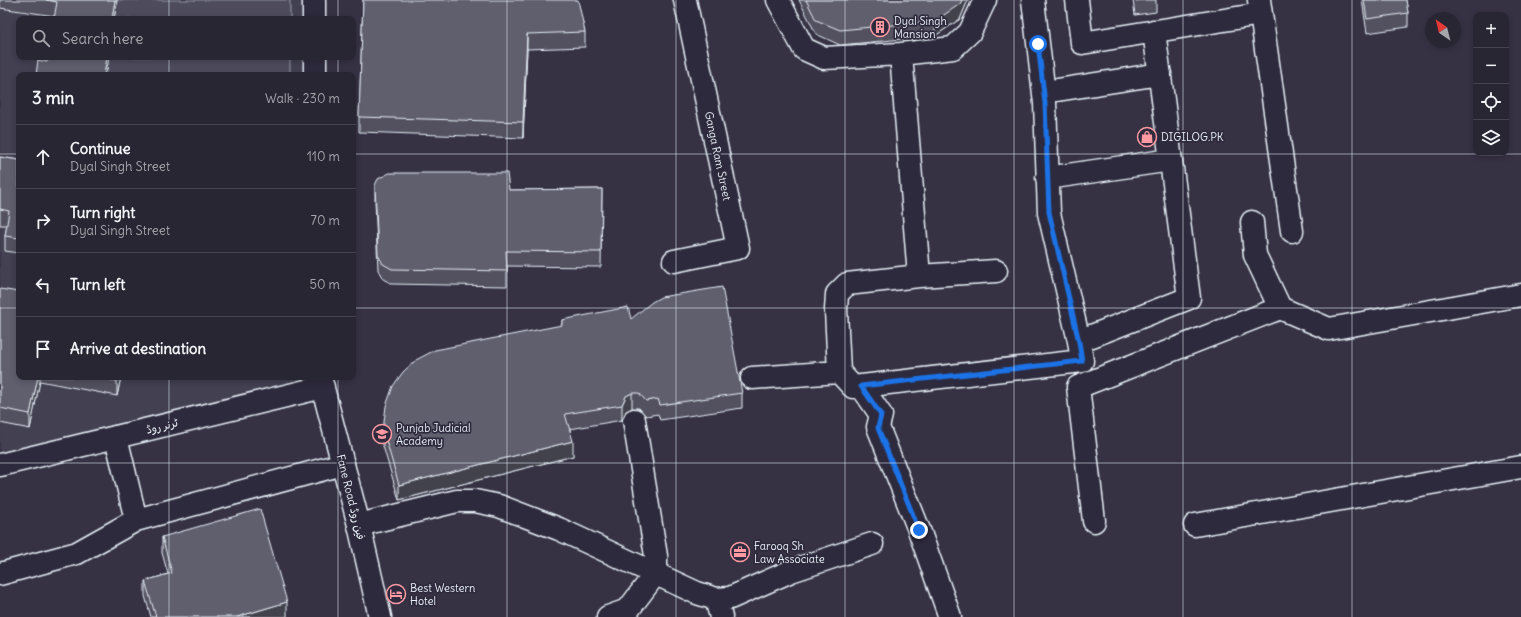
<!DOCTYPE html>
<meta charset="utf-8">
<style>
:root{--surface:#282633;--page:#34323f;--text:#f1f3f6;--muted:#a5a5ac;--line:#44434e}
body{margin:0;font-family:Delius,"Playpen Sans Arabic",sans-serif;background:var(--page);color:var(--text)}
.controls{position:absolute;right:12px;top:12px;display:grid;overflow:hidden;border-radius:8px;box-shadow:0 2px 6px #0003}
.controls button{width:36px;height:36px;display:grid;place-items:center;padding:0;border:0;border-bottom:1px solid var(--line);background:var(--surface);color:var(--text);font:20px sans-serif}
.compass{position:absolute;left:1425px;top:12px;width:36px;height:36px;border-radius:50%;background:var(--surface);box-shadow:0 2px 6px #0003;rotate:325deg}
.stop{position:absolute;width:12px;height:12px;margin:-9px;border:3px solid #1a73e8;border-radius:50%;background:#fff}
.stop.end{background:#1a73e8;border-color:#fff;box-shadow:0 1px 4px #0008}
.list{margin:0;padding:0;list-style:none}
h2{display:flex;justify-content:space-between;align-items:center;height:52px;margin:0;padding:0 16px;font-size:17px}
h2 small{font-size:13px;font-weight:400;color:var(--muted)}
.list li{display:grid;grid-template-columns:26px 1fr auto;gap:12px;align-items:center;box-sizing:border-box;height:64px;padding:0 16px;border-top:1px solid var(--line)}
.list b{display:block;font-size:15px;white-space:nowrap}
.list p{margin:0;font-size:13px;white-space:nowrap;color:var(--muted)}
.list em{font-size:13px;font-style:normal;color:var(--muted)}
.icon{flex:none;width:22px;height:22px;fill:none;stroke:currentColor;stroke-width:2;stroke-linecap:round;stroke-linejoin:round}
.map{position:relative;flex:none;width:1521px;height:617px;overflow:hidden}
.search{position:absolute;background:var(--surface);box-shadow:0 2px 6px #0003;left:16px;top:16px;width:340px;height:44px;display:flex;align-items:center;gap:10px;box-sizing:border-box;padding:0 14px;border-radius:8px;color:var(--muted);font-size:15px}
.panel{position:absolute;background:var(--surface);box-shadow:0 2px 6px #0003;left:16px;top:72px;width:340px;height:308px;border-radius:8px}
.map>svg:first-child{display:block}
.built{fill:#433f51}
.green{fill:#4d4b5c;stroke:#9a9eaa}
.lines{fill:none;stroke-linecap:round;stroke-linejoin:round}
.street-casing{stroke:#e8f1f8;stroke-width:25}
.secondary-casing{stroke:#e8f1f8;stroke-width:25}
.street{stroke:#2f2a3d;stroke-width:22}
.secondary{stroke:#2f2a3d;stroke-width:22}
.wall{fill:#53515f;stroke:#e8f1f8}
.shaded-wall{fill:#43424d;stroke:#e8f1f8}
.building{fill:#605e6e;stroke:#e8f1f8}
.route{stroke:#1a73e8;stroke-width:5}
.grid{fill:none;stroke:#e8f1f8;stroke-width:1;stroke-opacity:0.55}
.labels{text-anchor:middle;dominant-baseline:central;stroke-width:3.5;stroke-linejoin:round;paint-order:stroke}
.poi-label{font-size:11px;fill:#e8f1f8;stroke:#2f2a3d;text-anchor:start}
.street-label{font-size:11px;fill:#e8f1f8;stroke:#2f2a3d}
</style>
<div class="map">
<svg width="1521" height="617" viewBox="0 0 1521 617">
<rect width="100%" height="100%" fill="#363244"/>
<filter id="ink" filterUnits="userSpaceOnUse"><feTurbulence type="fractalNoise" baseFrequency=".025" numOctaves="2"/><feDisplacementMap in="SourceGraphic" scale="8" xChannelSelector="R" yChannelSelector="G"/><feConvolveMatrix kernelMatrix="1 2 1 2 8 2 1 2 1" color-interpolation-filters="sRGB"/></filter>
<g filter="url(#ink)">
<path class="built" d="M0 0H302L303 19H19V57H305L306 75H19V377H320L0 465Z"/>
<path class="green" d="M117 0H290V19H114Z
M109 57H290V75H106Z"/>
<g class="lines">
<defs>
<path id="street" d="M778 0 804 49 824 58 901 54 953 48 970 32 985 0
M1077 0 1082 43 1261 14 1259 0
M1261 14 1292 231
M901 54 919 276
M1044 92 1160 74
M1047 178 1171 160
M1252 222 1255 255 1280 308
M674 261 738 248 685 0
M996 271 919 276 847 284 837 294 836 310 839 372 853 387 1082 361 1079 341 1049 213 1045 103 1033 0
M1079 341 1189 298 1154 31
M752 378 839 372
M861 386 881 415 878 427 919 530 950 617
M116 437 136 520
M1094 521 1078 387 1280 308 1329 329 1521 295
M359 525 457 501H475L499 506 559 529 697 593 716 599 730 598 791 571 872 544
M1195 525 1521 467
M0 574 77 553 136 520 343 464
M716 599 721 617
M608 617 628 610 656 573V556L634 420"/>
<path id="secondary" d="M314 0V19
M315 57V75
M320 377 359 525 380 617
M0 465 323 387"/>
</defs>
<use href="#street" class="street-casing"/>
<use href="#secondary" class="secondary-casing"/>
<use href="#street" class="street"/>
<use href="#secondary" class="secondary"/>
</g>
<path class="wall" d="M0 0H117L114 19H54L55 16 0 8Z
M363 0 585 32V47L527 49 523 138 359 132V117Z
M799 0H968L960 19 935 36 840 45 816 34Z
M1133 0H1156V12L1135 15Z
M1362 0H1406L1408 13V27L1367 33Z
M0 157 19 160V253L5 251V236L7 225H0Z
M375 185 509 190 602 189 601 267 507 266V286L392 284 383 279 378 270 375 201Z
M0 289 19 377H121L117 396 40 381 30 429 0 423Z
M631 319 742 393V408L660 420 658 414 646 416 639 408H632L626 411 622 420 570 429 573 456 399 500 383 446V430L562 325V320Z
M162 537 287 617H151L145 596V581L168 574 162 553Z"/>
<path class="shaded-wall" d="M115 0H117L114 19H112Z
M962 0H968L960 19 935 36V21Z
M527 34V49L523 138V122Z
M107 57H109L106 75H104Z
M38 377H40V381L30 429V414Z
M118 377H121L117 396V381Z
M632 393V408L626 411 622 420V405L626 396Z
M573 441V456L399 500V485Z
M287 602V617H237Z"/>
<path class="building" d="M46 0H115L112 19H54L57 2Z
M363 0H578L585 32 527 34 523 122 359 117Z
M806 0H962L960 4 935 21 840 30 816 20Z
M1135 0H1145L1135 1Z
M1364 0H1406L1408 13 1367 19Z
M48 57H107L104 75H36L38 60 47 62Z
M0 157 19 160V238L5 236 9 211 0 209Z
M389 173H507L509 190 602 189 601 252 506 251 507 271 392 269 383 264 378 255 375 185 378 179Z
M722 287 742 393 660 405 658 399 646 401 639 393H632L626 396 622 405 565 414 573 441 399 485 383 430 386 406 393 386 403 372 416 360 435 350 562 325V320L628 307 631 319 652 302 661 297Z
M0 289 19 292V377H38L30 414 0 408Z
M95 377H118L117 381Z
M260 509 287 602 237 617H156L145 581 172 573 162 537Z"/>
</g>
<g class="lines" filter="url(#ink)">
<path class="route" d="M919 530 878 428 881 415 861 386 1082 361 1079 342 1049 212 1045 103 1038 44"/>
</g>
<path class="grid" d="M169 0V19M338 0V19M507 0V617M676 0V617M845 0V617M1014 0V617M1183 0V617M1352 0V617M169 57V75M338 57V75M0 154H19M353 154H1521M0 308H19M353 308H1521M169 377V617M338 377V617M0 463H1521"/>
<defs>
<symbol id="building-ring" viewBox="-11 -11 22 22"><circle r="9.5" fill="#2f2a3d" stroke="#ff9aa2" stroke-width="1.5"/><path d="M-4-6H4V6H1V3H-1V6H-4ZM-2.5-4.3h1.7v1.8h-1.7ZM.8-4.3h1.7v1.8H.8ZM-2.5-1h1.7V.8h-1.7ZM.8-1h1.7V.8H.8Z" fill="#ff9aa2"/></symbol>
<symbol id="shop-ring" viewBox="-11 -11 22 22"><circle r="9.5" fill="#2f2a3d" stroke="#ff9aa2" stroke-width="1.5"/><path d="M-5-2.5h2.3a2.7 3.5 0 0 1 5.4 0H5L5.5 6h-11ZM-1.5-2.5h3a1.5 2.3 0 0 0-3 0Z" fill="#ff9aa2"/></symbol>
<symbol id="university-ring" viewBox="-11 -11 22 22"><circle r="9.5" fill="#2f2a3d" stroke="#ff9aa2" stroke-width="1.5"/><path d="M0-5L7-2L0 1L-7-2ZM-4 1L0 2.5L4 1V4Q0 6-4 4Z" fill="#ff9aa2"/></symbol>
<symbol id="office-ring" viewBox="-11 -11 22 22"><circle r="9.5" fill="#2f2a3d" stroke="#ff9aa2" stroke-width="1.5"/><path d="M-6-3h4V-5.5h4V-3h4V5H-6ZM-1-4.5V-3h2v-1.5ZM-6 0V1H6V0Z" fill="#ff9aa2"/></symbol>
<symbol id="hotel-ring" viewBox="-11 -11 22 22"><circle r="9.5" fill="#2f2a3d" stroke="#ff9aa2" stroke-width="1.5"/><path d="M-6-4.5h1.5V1H6V5H4.5V3h-9V5H-6ZM-4 0a1.8 1.8 0 1 1 3.6 0ZM.5 0V-2.5h3Q6-2.5 6 0Z" fill="#ff9aa2"/></symbol>
</defs>
<g fill-rule="evenodd">
<use href="#building-ring" x="869" y="16" width="22" height="22"/>
<use href="#shop-ring" x="1136" y="126" width="22" height="22"/>
<use href="#university-ring" x="371" y="423" width="22" height="22"/>
<use href="#office-ring" x="729" y="541" width="22" height="22"/>
<use href="#hotel-ring" x="385" y="583" width="22" height="22"/>
</g>
<g class="labels">
<g class="poi-label">
<text x="894" y="21">Dyal Singh<tspan x="894" dy="13">Mansion</tspan></text>
<text x="1161" y="137">DIGILOG.PK</text>
<text x="396" y="428">Punjab Judicial<tspan x="396" dy="13">Academy</tspan></text>
<text x="754" y="546">Farooq Sh<tspan x="754" dy="13">Law Associate</tspan></text>
<text x="410" y="588">Best Western<tspan x="410" dy="13">Hotel</tspan></text>
</g>
<g class="street-label">
<text transform="translate(718 156) rotate(78)">Ganga Ram Street</text>
<text transform="translate(162 426) rotate(-14)">ٹرنر روڈ</text>
<text transform="translate(351 497) rotate(76)">Fane Road فین روڈ</text>
</g>
</g>
</svg>
<div class="controls">
<button>+</button>
<button>−</button>
<button><svg class="icon" aria-label="locate" viewBox="0 0 24 24"><circle cx="12" cy="12" r="6"/><path d="M12 2v4M12 18v4M2 12h4M18 12h4"/></svg></button>
<button><svg class="icon" aria-label="layers" viewBox="0 0 24 24"><path d="M12 4l9 5-9 5-9-5zM3 14l9 5 9-5"/></svg></button>
</div>
<svg class="compass" viewBox="-18 -18 36 36"><path d="M0-13l5 13h-10z" fill="#e53935"/><path d="M0 13l5-13h-10z" fill="#a5a5ac"/></svg>
<div class="stop" style="left:1038px;top:44px"></div>
<div class="stop end" style="left:919px;top:530px"></div>
<div class="search"><svg class="icon" aria-label="search" viewBox="0 0 24 24"><circle cx="10" cy="10" r="6"/><path d="M15 15l6 6"/></svg>Search here</div>
<section class="panel">
<h2>3 min<small>Walk · 230 m</small></h2>
<ul class="list">
<li><svg class="icon" aria-label="ahead" viewBox="0 0 24 24"><path d="M12 20V5M6 11l6-6 6 6"/></svg><div><b>Continue</b><p>Dyal Singh Street</p></div><em>110 m</em></li>
<li><svg class="icon" aria-label="right" viewBox="0 0 24 24"><path d="M7 20v-9h11M14 6l5 5-5 5"/></svg><div><b>Turn right</b><p>Dyal Singh Street</p></div><em>70 m</em></li>
<li><svg class="icon" aria-label="left" viewBox="0 0 24 24"><path d="M17 20v-9H6M10 6l-5 5 5 5"/></svg><div><b>Turn left</b></div><em>50 m</em></li>
<li><svg class="icon" aria-label="arrive" viewBox="0 0 24 24"><path d="M6 21V4h12l-3 4 3 4H6"/></svg><div><b>Arrive at destination</b></div></li>
</ul>
</section>
</div>
